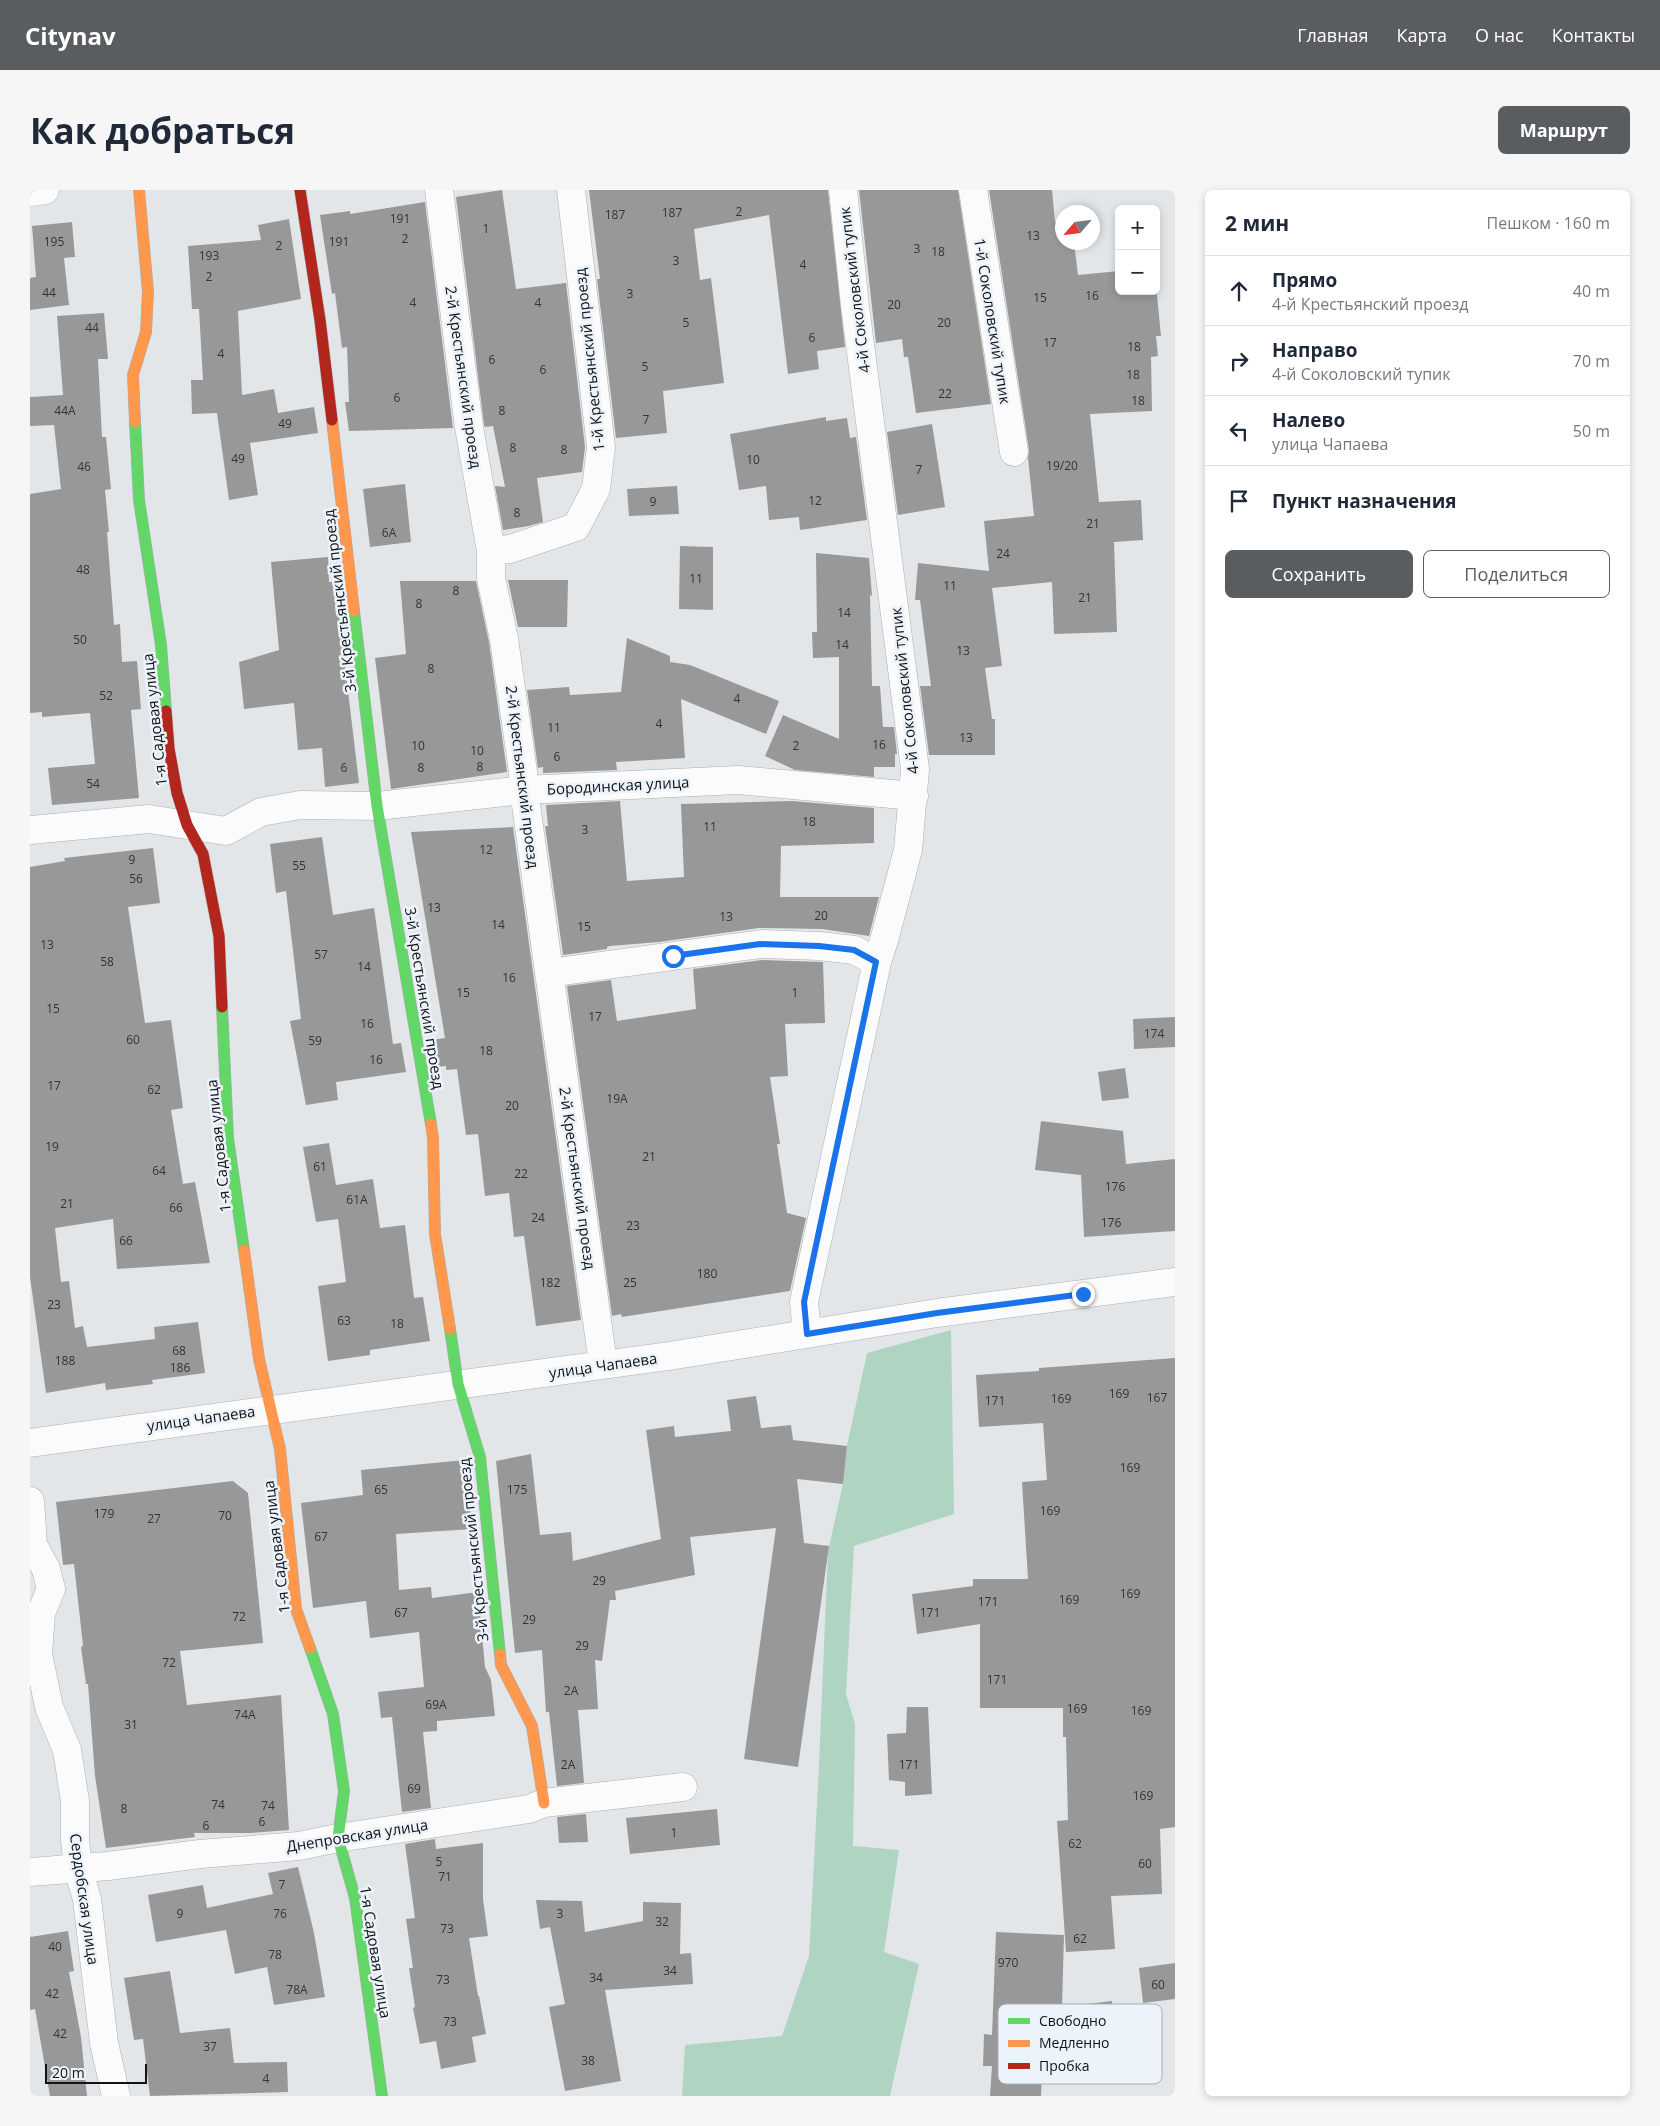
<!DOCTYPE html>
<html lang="ru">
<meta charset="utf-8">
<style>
:root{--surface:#fff;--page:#f6f6f7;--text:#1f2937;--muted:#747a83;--line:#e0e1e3;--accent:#5a5d5f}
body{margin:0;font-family:"Open Sans",sans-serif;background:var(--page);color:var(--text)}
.controls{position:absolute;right:15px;top:15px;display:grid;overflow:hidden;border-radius:8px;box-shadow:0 2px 8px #0003}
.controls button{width:45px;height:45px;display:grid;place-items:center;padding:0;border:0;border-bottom:1px solid var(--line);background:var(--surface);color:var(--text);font:25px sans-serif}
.compass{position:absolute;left:1025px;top:15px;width:45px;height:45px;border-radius:50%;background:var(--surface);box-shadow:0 2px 8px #0003;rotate:242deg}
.scale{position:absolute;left:15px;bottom:12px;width:102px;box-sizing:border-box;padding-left:5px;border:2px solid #111315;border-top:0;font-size:14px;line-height:18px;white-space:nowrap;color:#111315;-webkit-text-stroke:4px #edf3fa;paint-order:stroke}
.stop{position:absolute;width:15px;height:15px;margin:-11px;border:4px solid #1a73e8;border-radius:50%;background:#fff}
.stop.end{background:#1a73e8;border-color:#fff;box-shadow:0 1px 5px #0008}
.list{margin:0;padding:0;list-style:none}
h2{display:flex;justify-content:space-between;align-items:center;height:65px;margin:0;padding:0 20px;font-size:21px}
h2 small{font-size:16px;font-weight:400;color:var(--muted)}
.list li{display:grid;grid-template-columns:32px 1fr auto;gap:15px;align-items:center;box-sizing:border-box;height:70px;padding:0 20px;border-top:1px solid var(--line)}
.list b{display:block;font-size:19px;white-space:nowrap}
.list p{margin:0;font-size:16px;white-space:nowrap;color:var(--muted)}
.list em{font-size:16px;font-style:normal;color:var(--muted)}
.actions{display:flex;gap:10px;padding:15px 20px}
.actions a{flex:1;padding:11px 0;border:1px solid var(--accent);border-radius:8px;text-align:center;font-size:18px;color:var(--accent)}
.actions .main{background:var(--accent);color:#fff}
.icon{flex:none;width:28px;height:28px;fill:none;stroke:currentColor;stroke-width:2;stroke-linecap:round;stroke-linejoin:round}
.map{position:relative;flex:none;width:1145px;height:1906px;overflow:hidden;border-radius:8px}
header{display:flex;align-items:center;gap:30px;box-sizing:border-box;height:70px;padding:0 25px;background:var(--accent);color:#fff}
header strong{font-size:24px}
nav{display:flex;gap:28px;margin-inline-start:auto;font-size:18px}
.intro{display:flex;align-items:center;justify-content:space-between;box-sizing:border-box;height:120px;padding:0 30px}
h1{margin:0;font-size:35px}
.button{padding:12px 22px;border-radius:8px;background:var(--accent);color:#fff;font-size:18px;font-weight:700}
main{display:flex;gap:30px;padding:0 30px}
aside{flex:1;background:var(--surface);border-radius:8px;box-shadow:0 2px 8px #0003}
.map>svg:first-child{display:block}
.forest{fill:#afd4c2}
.building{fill:#989899}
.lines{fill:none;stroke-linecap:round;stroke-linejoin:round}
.street-casing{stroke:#acaeb1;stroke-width:29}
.fast-casing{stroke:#acaeb1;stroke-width:12}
.slow-casing{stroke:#acaeb1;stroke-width:12}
.jam-casing{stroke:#acaeb1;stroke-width:12}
.street{stroke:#fbfbfc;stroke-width:28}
.fast{stroke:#63d668;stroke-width:11}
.slow{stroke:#ff974d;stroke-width:11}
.jam{stroke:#b3261e;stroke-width:11}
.route{stroke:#1a73e8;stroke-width:6}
.labels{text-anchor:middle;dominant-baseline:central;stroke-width:5;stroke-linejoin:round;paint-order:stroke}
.number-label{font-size:12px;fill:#333436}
.street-label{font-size:15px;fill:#111315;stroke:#edf3fa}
.key{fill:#edf3fa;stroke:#abb0b5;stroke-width:1}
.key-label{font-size:14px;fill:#111315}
</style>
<header>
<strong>Citynav</strong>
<nav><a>Главная</a><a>Карта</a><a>О нас</a><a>Контакты</a></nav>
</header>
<div class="intro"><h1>Как добраться</h1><a class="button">Маршрут</a></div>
<main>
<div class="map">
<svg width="1145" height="1906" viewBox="0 0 1145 1906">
<rect width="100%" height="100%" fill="#e3e6e9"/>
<path class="forest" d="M921 1140 924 1324 824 1356 816 1504 825 1534 823 1656 869 1660 854 1762 889 1774 860 1906H652L655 1855 752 1846 779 1766 789 1575 798 1361 813 1294 817 1256 837 1163Z"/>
<path class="building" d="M472 0 486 99 536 93 555 257 552 282 507 288 513 332 499 336 473 340 465 296 475 297 463 236 455 237 454 235 426 7Z
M559 0H798L815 157 787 161 789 179 758 184 739 25 664 39 670 90 681 88 694 193 633 201 637 243 586 248 567 89H570Z
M829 0H928L961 214 886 223 878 167H874L872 149 846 153Z
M959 0H1022L1025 32 1032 31V52H1044L1048 85 1089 81V101H1126V95L1131 146H1126L1128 166 1121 167 1122 221 1060 224 1069 312 1111 310 1113 350 1084 352 1087 442 1024 444 1022 392 962 398 972 476 955 478 962 529H965V565H899L890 496H901L890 410H885L888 373 959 381 954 331 1004 326 998 268 999 260Z
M395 12 423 238 319 241 315 212H319L317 157 312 158 305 103 302 104 290 25 320 21V24Z
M259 29 271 109 208 121 212 205 244 199 248 223 284 217 288 243 220 253 228 305 199 310 187 223 162 224 161 190H173L169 119H162L158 56 231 50 228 35Z
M42 32 45 67 34 68 39 115 0 120V88L6 87 2 36Z
M74 123 78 169H68L72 247H76L81 299 75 300 79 342H77L84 435 90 434 92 472 107 471 111 519 101 520 109 608 22 615 18 578 65 574 60 523 12 527V522L0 523V304L31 299 24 235 0 236V207L33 205 27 126Z
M796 227V231L817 228 820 248 826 247 837 330 770 340 769 327 739 330 736 296 709 300 700 244Z
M902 234 915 317 868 325 857 242Z
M375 294 381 352 340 357 333 299Z
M647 296 649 324 599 326 597 299Z
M650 356 683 357V420L649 419Z
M786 363 839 368 842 406 840 405 842 496H850L853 537H864L867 564H865V577H844V587L765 580 735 566 753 525 809 549V467L783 468 782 442H787Z
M298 367 299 392H305L329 593 295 597 292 558 268 560 264 513 214 519 209 472 249 460 241 372Z
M478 390H538L537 437H488Z
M370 391H446L459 452 477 582 361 599 345 468 376 464Z
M597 448 640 466V472L660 475 749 511 736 544 651 509 655 568 586 572 587 580 513 583V577L508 578 497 500 539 497 540 505 591 502Z
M590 611 597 691 654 687 651 614 762 611 844 618V653L751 656 750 707H849L839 746 792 739 729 738 629 752 580 756 577 757V759L533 765 515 636H518L516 615Z
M483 637 551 1130 506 1136 494 1046 484 1047 479 1003 455 1006 448 944 436 945 427 879 416 880V876L407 877 402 850 415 848 381 642Z
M292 647 303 725 344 718 363 854 371 853 376 882 306 892 308 910 276 915 260 831 271 829 256 701 246 703 240 654Z
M123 658 130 713 98 717 115 833 141 830 153 918 141 920 153 994 165 992 180 1073 87 1079 83 1029 25 1038 31 1092 39 1091 45 1138 53 1136 57 1157 125 1149 124 1137 168 1132 175 1183 122 1190 123 1194 76 1200 75 1193 16 1203 0 1087V677L35 671 34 668Z
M732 770 793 772 795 833 755 834 758 886 740 887 750 954H747L757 1023 776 1028 760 1101 592 1127 591 1124 582 1126 537 796 581 790 587 831 666 819 663 779Z
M1145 827V857L1104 859 1103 829Z
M1095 878 1099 908 1072 911 1068 882Z
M1011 931 1093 941 1096 974 1145 969V1041L1054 1047 1051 985 1005 980Z
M299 953 306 995 343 989 350 1038 375 1035 384 1108 393 1107 400 1151 340 1160V1165L298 1171 288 1096 316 1092 308 1029 286 1032 273 957Z
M1145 1168V1637L1130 1639 1132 1704 1081 1706 1085 1759 1036 1762 1027 1631 1038 1630 1036 1547H1033V1518H950V1434L887 1444 882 1404 943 1396V1389H998L992 1292 1017 1290 1013 1233 949 1237 946 1185 1009 1181V1178Z
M726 1206 731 1238 761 1235 763 1250 817 1256 813 1294 767 1289 774 1353 799 1356 768 1577 714 1569 746 1338 660 1347 665 1385 585 1401 586 1410H580L572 1471 565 1470 568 1519 548 1520 554 1593 527 1596 519 1522H516L512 1460 485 1463 466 1271 501 1264 510 1345 541 1342 543 1371 631 1349 616 1240 644 1236 645 1247 701 1241 697 1210Z
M435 1270 442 1339 366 1344 369 1400 401 1397 402 1408 448 1402 455 1477 461 1490 465 1526 407 1531V1541L393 1542 401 1618 372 1622 362 1527 351 1528 348 1502 394 1497 389 1442 340 1448 336 1411 283 1418 271 1313 333 1305 331 1280Z
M203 1291 218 1303 233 1453 150 1461 157 1515 251 1505 259 1640 221 1643H164L165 1647 76 1658 65 1586 58 1494H56L51 1457 53 1456 44 1374 33 1375 26 1312Z
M877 1517H898L902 1604 875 1606V1592L859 1590 857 1544 876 1543Z
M687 1619 690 1655 600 1664 596 1628Z
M556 1624 558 1652 529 1653 527 1627Z
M405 1649 406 1659 453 1653V1709L458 1746 439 1748 448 1806H449L456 1844 442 1847 446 1872 411 1879 406 1851 390 1854 383 1818 385 1817 379 1778H383L376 1729 385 1728 375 1654Z
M268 1677 284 1743 295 1807 244 1815 237 1777 205 1784 196 1740 126 1752 118 1705 173 1695 177 1718 243 1704 238 1683Z
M506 1710 552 1711 555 1742 613 1731V1712L651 1713 650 1764 661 1763 663 1794 575 1800 591 1891 535 1901 519 1817 535 1814 520 1737 510 1739Z
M38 1741 44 1781 39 1782 51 1847 57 1906H20L5 1819 0 1820V1747Z
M966 1742 1034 1745 1032 1817 1082 1811 1089 1869 1019 1878 1018 1886H1012L1011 1906H960L962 1876H953L954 1844 962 1845Z
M1145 1773V1809L1113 1813 1109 1778Z
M140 1781 150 1843 200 1838 204 1873 257 1872 258 1902 120 1906 113 1849 104 1850 94 1788Z"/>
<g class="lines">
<defs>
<path id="street" d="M409 0 439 237 461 361V388L474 449 493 582 494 600 573 1174
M943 0 984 262
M0 2 15 0
M461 361 480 359 546 337 566 299 571 257 541 0
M0 640 119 629 196 641 231 622 270 615 347 616 494 600 708 590 884 606
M519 783 731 754 789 756 824 760 847 772
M777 1144 774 1112 847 772 855 747 878 660 885 579 825 116 813 0
M0 1253 639 1166 907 1123 1145 1092
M0 1311 3 1355 16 1379 21 1399 11 1423 8 1464 19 1517 37 1560 45 1611V1649L48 1679 57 1709 74 1853 86 1906
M0 1682 78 1676 170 1664 269 1656 308 1648 499 1619 514 1613 653 1597"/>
<path id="fast" d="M105 232 109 310 131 455 136 521
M324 421 347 616 401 934
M192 817 198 948 214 1060
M420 1139 428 1194 450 1267 470 1464
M280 1458 303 1524 314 1601 308 1648 325 1708 352 1906"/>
<path id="slow" d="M302 230 324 421
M105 232 103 185 116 142 118 102 109 0
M401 934 403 948 405 1044 420 1139
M214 1060 229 1169 250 1259 266 1419 280 1458
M470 1464 471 1475 502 1536 514 1613"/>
<path id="jam" d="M270 0 290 130 302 230
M136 521 139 559 147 603 157 635 173 664 189 746 192 817"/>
</defs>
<use href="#street" class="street-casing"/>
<use href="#fast" class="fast-casing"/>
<use href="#slow" class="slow-casing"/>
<use href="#jam" class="jam-casing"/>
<use href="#street" class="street"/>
<use href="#fast" class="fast"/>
<use href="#slow" class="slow"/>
<use href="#jam" class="jam"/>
</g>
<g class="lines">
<path class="route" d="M643 766 730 754 789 756 824 760 846 772 774 1112 777 1144 907 1123 1053 1104"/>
</g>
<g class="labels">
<g class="number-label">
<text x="709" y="21">2</text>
<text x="642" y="22">187</text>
<text x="585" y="24">187</text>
<text x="370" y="28">191</text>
<text x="456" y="38">1</text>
<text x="1003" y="45">13</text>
<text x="375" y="48">2</text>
<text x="24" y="51">195</text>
<text x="309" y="51">191</text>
<text x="249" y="55">2</text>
<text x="887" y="58">3</text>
<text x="908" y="61">18</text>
<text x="179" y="65">193</text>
<text x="646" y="70">3</text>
<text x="773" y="74">4</text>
<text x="179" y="86">2</text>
<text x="19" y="102">44</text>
<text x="600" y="103">3</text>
<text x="1062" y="105">16</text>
<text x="1010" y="107">15</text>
<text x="383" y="112">4</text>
<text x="508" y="112">4</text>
<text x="864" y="114">20</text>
<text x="656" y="132">5</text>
<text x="914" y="132">20</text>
<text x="62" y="137">44</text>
<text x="782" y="147">6</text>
<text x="1020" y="152">17</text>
<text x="1104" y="156">18</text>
<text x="191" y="163">4</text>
<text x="462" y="169">6</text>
<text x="615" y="176">5</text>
<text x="513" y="179">6</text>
<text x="1103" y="184">18</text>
<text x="915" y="203">22</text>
<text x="367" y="207">6</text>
<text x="1108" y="210">18</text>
<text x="35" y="220">44А</text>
<text x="472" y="220">8</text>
<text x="616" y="229">7</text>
<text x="255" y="233">49</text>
<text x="483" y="257">8</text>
<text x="534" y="259">8</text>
<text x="208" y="268">49</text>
<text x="723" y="269">10</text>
<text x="1032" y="275">19/20</text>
<text x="54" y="276">46</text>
<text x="889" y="279">7</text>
<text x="785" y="310">12</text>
<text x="623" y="311">9</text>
<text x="487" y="322">8</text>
<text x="1063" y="333">21</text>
<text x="359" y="342">6А</text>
<text x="973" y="363">24</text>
<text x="53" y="379">48</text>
<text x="666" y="388">11</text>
<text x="920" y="395">11</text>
<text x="426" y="400">8</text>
<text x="1055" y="407">21</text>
<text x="389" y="413">8</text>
<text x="814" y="422">14</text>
<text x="50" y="449">50</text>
<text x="812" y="454">14</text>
<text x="933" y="460">13</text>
<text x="401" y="478">8</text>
<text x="76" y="505">52</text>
<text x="707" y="508">4</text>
<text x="629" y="533">4</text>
<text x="524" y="537">11</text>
<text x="936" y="547">13</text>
<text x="849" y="554">16</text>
<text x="388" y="555">10</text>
<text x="766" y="555">2</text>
<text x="447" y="560">10</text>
<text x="527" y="566">6</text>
<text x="450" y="576">8</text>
<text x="314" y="577">6</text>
<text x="391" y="577">8</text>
<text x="63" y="593">54</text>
<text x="779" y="631">18</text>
<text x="680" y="636">11</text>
<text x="555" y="639">3</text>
<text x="456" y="659">12</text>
<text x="102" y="669">9</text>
<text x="269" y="675">55</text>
<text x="106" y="688">56</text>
<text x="404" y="717">13</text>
<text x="791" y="725">20</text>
<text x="696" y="726">13</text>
<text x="468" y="734">14</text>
<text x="554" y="736">15</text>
<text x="17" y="754">13</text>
<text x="291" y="764">57</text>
<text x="77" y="771">58</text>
<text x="334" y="776">14</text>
<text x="479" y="787">16</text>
<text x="433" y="802">15</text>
<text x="765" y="802">1</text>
<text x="23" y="818">15</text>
<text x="565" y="826">17</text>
<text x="337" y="833">16</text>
<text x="1124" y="843">174</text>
<text x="103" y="849">60</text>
<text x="285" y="850">59</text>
<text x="456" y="860">18</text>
<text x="346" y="869">16</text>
<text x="24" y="895">17</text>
<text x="124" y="899">62</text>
<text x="587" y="908">19А</text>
<text x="482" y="915">20</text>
<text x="22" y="956">19</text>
<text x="619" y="966">21</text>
<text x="290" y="976">61</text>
<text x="129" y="980">64</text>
<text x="491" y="983">22</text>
<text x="1085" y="996">176</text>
<text x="327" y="1009">61А</text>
<text x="37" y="1013">21</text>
<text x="146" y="1017">66</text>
<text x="508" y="1027">24</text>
<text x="1081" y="1032">176</text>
<text x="603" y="1035">23</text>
<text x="96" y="1050">66</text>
<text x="677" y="1083">180</text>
<text x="520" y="1092">182</text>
<text x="600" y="1092">25</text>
<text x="24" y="1114">23</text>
<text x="314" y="1130">63</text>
<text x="367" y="1133">18</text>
<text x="149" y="1160">68</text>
<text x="35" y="1170">188</text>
<text x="150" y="1177">186</text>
<text x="1089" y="1203">169</text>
<text x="1127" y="1207">167</text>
<text x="1031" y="1208">169</text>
<text x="965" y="1210">171</text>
<text x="1100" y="1277">169</text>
<text x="351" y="1299">65</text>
<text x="487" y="1299">175</text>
<text x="1020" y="1320">169</text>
<text x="74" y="1323">179</text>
<text x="195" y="1325">70</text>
<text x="124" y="1328">27</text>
<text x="291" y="1346">67</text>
<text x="569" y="1390">29</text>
<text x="1100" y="1403">169</text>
<text x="1039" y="1409">169</text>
<text x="958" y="1411">171</text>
<text x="371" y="1422">67</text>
<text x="900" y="1422">171</text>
<text x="209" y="1426">72</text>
<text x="499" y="1429">29</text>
<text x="552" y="1455">29</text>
<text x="139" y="1472">72</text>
<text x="967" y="1489">171</text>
<text x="541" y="1500">2А</text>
<text x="406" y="1514">69А</text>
<text x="1047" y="1518">169</text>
<text x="1111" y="1520">169</text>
<text x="215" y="1524">74А</text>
<text x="101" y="1534">31</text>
<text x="538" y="1574">2А</text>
<text x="879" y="1574">171</text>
<text x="384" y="1598">69</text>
<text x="1113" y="1605">169</text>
<text x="188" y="1614">74</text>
<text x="238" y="1615">74</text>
<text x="94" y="1618">8</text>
<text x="232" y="1631">6</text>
<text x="176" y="1635">6</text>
<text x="644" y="1642">1</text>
<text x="1045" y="1653">62</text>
<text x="409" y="1671">5</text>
<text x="1115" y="1673">60</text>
<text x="415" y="1686">71</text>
<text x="252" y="1694">7</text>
<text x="150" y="1723">9</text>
<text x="250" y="1723">76</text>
<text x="530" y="1723">3</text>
<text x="632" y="1731">32</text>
<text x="417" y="1738">73</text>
<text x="1050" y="1748">62</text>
<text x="25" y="1756">40</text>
<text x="245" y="1764">78</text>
<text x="978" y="1772">970</text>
<text x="640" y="1780">34</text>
<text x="566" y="1787">34</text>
<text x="413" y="1789">73</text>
<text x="1128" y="1794">60</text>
<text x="267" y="1799">78А</text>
<text x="22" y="1803">42</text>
<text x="420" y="1831">73</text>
<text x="30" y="1843">42</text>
<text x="180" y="1856">37</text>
<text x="558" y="1870">38</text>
<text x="236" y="1888">4</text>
</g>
<g class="street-label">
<text transform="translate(824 100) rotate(-97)">4-й Соколовский тупик</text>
<text transform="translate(963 131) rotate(81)">1-й Соколовский тупик</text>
<text transform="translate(559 170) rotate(-96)">1-й Крестьянский проезд</text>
<text transform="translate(434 187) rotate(82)">2-й Крестьянский проезд</text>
<text transform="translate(309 411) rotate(-97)">3-й Крестьянский проезд</text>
<text transform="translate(874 501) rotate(-96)">4-й Соколовский тупик</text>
<text transform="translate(124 530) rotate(-96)">1-я Садовая улица</text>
<text transform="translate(493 587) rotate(83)">2-й Крестьянский проезд</text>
<text transform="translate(588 595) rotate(-3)">Бородинская улица</text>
<text transform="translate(395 808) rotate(81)">3-й Крестьянский проезд</text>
<text transform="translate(188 956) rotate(-96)">1-я Садовая улица</text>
<text transform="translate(548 988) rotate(82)">2-й Крестьянский проезд</text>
<text transform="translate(573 1175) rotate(-8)">улица Чапаева</text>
<text transform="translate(171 1228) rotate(-8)">улица Чапаева</text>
<text transform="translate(246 1357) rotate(-97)">1-я Садовая улица</text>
<text transform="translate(443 1360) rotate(-96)">3-й Крестьянский проезд</text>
<text transform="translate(327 1645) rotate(-9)">Днепровская улица</text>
<text transform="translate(55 1709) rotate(82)">Сердобская улица</text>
<text transform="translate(346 1762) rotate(81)">1-я Садовая улица</text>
</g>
</g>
<rect x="968" y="1814" width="164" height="80" rx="8" class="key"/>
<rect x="978" y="1828" width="22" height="6" fill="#63d668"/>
<rect x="978" y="1850" width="22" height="7" fill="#ff974d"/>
<rect x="978" y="1873" width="22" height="6" fill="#b3261e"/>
<g class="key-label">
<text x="1009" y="1836">Свободно</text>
<text x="1009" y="1858">Медленно</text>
<text x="1009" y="1881">Пробка</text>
</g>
</svg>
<div class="controls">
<button>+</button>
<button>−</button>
</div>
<svg class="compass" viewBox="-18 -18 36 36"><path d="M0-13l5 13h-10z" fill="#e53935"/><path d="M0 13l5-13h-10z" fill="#747a83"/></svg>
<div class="scale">20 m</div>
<div class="stop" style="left:643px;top:766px"></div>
<div class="stop end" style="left:1053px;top:1104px"></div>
</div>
<aside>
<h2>2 мин<small>Пешком · 160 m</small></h2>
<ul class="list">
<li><svg class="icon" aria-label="ahead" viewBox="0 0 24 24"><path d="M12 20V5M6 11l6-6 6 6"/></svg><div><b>Прямо</b><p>4-й Крестьянский проезд</p></div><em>40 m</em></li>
<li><svg class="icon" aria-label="right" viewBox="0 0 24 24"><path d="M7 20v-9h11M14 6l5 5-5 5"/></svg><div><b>Направо</b><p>4-й Соколовский тупик</p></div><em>70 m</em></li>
<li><svg class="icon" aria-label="left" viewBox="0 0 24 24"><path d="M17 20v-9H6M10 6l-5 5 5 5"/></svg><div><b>Налево</b><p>улица Чапаева</p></div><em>50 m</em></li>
<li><svg class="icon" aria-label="arrive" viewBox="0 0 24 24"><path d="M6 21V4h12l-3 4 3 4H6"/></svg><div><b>Пункт назначения</b></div></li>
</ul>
<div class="actions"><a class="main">Сохранить</a><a>Поделиться</a></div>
</aside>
</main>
